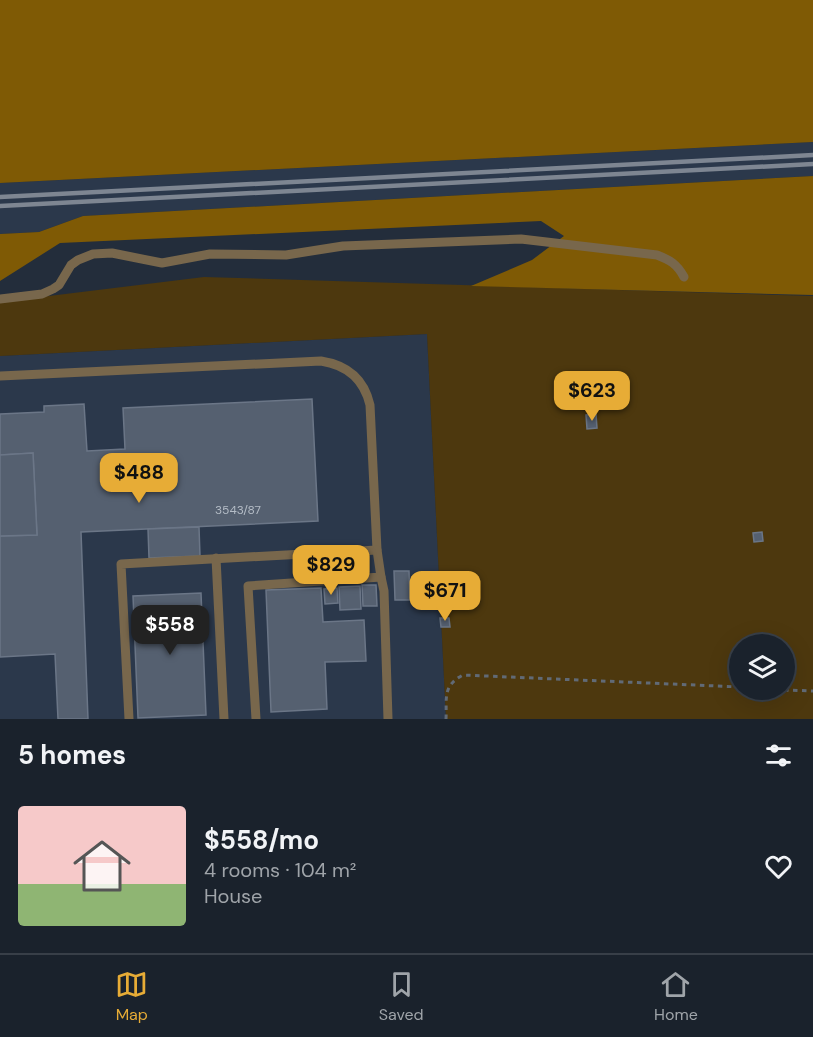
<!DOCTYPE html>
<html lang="en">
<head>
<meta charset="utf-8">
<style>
  body { margin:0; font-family:"DM Sans",sans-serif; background:#232a34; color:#f1f3f6; height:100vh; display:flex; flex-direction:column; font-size:22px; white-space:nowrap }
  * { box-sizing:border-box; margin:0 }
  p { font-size:20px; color:#9fa4a9 }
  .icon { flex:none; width:33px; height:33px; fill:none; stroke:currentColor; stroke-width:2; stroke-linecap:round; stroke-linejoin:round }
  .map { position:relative; height:719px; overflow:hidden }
  .drawer { display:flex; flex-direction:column; background:#1a222c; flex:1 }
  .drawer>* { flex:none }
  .controls { position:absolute; left:729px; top:634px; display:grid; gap:12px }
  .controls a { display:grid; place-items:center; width:66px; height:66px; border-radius:50%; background:#1a222c; box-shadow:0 6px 24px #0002,0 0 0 2px #383f48; font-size:30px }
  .price { position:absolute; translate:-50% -51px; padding:0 14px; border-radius:12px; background:#e7ac36; color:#111; font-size:20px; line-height:39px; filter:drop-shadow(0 2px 3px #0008) }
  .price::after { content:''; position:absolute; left:50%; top:36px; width:18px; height:14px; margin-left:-9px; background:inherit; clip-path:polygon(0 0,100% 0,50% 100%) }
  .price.current { background:#222; color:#fff }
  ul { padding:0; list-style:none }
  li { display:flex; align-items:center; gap:18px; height:150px; padding:0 18px }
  li span { display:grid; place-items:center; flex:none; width:168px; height:120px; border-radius:6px; color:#555 }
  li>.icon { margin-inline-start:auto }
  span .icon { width:72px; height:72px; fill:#fffc; stroke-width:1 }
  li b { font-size:26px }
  h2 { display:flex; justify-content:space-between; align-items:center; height:72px; padding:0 18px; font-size:26px }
  .menu { display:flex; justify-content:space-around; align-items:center; height:84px; border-top:2px solid #383f48; background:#1a222c; font-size:16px; color:#9fa4a9 }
  .menu a { display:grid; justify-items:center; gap:3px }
  .menu .current { color:#e7ac36 }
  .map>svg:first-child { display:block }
  .built { fill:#2b384b }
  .green { fill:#4d380e; fill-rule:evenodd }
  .forest { fill:#7f5a05 }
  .building { fill:#556070; stroke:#6b7687; stroke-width:1.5 }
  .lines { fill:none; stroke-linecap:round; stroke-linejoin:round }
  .path { stroke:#616a76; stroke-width:3; stroke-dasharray:4.5 4.5; stroke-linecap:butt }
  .service { stroke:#78674c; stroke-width:9 }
  .rail { stroke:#7e8692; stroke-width:4.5 }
  .labels { text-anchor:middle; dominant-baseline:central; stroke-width:6; stroke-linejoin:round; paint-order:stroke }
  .number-label { font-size:12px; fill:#b4bcc6 }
</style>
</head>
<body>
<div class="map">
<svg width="813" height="719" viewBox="0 0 813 719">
  <rect width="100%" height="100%" fill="#232d3b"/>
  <g class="built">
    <polygon points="813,142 813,176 83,216 39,232 0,234 0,183"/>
    <polygon points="427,334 446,719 0,719 0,356"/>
  </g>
  <path class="green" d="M204,277L813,296V719H446L427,334L0,356V302ZM740,645H784V690H740Z"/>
  <g class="forest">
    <polygon points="0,0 813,0 813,142 0,183"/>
    <polygon points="813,176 813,295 471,286 532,260 564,236 541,221 60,243 0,281 0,234 39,232 83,216"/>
  </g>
  <g class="building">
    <polygon points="312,399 318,521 81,532 88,719 58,719 55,654 0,657 0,536 37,535 33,453 0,455 0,414 44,412 44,406 84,404 87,451 125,449 123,408"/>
    <polygon points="596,414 597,428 587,429 586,415"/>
    <polygon points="33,453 37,535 0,536 0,455"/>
    <polygon points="199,527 200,556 149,558 148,529"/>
    <polygon points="762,532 763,541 754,542 753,533"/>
    <polygon points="394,571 409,571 410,600 395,600"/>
    <polygon points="362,585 376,585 377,606 363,606"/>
    <polygon points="360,586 361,609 340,610 339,587"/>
    <polygon points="321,588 323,622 364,620 366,661 325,662 327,709 271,712 266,590"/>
    <polygon points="337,588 338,603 325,604 324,589"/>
    <polygon points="201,593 206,715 138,718 133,596"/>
    <polygon points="440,618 449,618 450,627 441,627"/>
  </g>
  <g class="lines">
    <g class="path">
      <polyline points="784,690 813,691"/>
      <path d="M446,719C447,698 442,686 463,675L740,687"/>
    </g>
    <g class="service">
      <path d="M0,299L42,294L53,289L59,285L71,265L78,260L93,254L112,253L162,263L210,254L286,255L343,246L521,239L657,255C670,260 677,264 684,277"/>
      <path d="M0,376L321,361C347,365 364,379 370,405L377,550L121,564L129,719"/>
      <polyline points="216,558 224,719"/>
      <polyline points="381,577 384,591 388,719"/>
      <polyline points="256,719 248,586 381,577 377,550"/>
    </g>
    <g class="rail">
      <polyline points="0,197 813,155"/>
      <polyline points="0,206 813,164"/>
    </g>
  </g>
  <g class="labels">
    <g class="number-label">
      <text x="238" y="510">3543/87</text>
    </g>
  </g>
</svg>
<div class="controls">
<a><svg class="icon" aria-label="layers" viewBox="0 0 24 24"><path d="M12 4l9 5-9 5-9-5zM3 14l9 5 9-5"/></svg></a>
</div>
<b class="price" style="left:592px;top:422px">$623</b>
<b class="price" style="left:139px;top:504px">$488</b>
<b class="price" style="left:331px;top:596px">$829</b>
<b class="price" style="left:445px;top:622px">$671</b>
<b class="price current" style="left:170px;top:656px">$558</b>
</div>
<section class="drawer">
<h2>5 homes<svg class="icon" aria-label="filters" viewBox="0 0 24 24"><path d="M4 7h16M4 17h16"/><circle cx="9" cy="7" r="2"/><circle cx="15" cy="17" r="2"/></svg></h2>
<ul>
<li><span style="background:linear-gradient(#f6c9c9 65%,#8fb573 0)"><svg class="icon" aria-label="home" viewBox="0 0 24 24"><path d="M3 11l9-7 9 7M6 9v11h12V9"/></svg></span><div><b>$558/mo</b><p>4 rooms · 104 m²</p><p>House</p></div><svg class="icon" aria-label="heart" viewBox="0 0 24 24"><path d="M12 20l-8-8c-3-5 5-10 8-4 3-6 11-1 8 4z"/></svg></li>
</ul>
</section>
<nav class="menu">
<a class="current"><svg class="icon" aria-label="map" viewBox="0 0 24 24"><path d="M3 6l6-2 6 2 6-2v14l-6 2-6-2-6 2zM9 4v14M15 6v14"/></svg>Map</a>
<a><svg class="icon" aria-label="saved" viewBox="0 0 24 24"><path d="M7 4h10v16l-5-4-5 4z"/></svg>Saved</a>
<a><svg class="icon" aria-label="home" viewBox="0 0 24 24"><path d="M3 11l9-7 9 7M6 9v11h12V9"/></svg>Home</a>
</nav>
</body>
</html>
